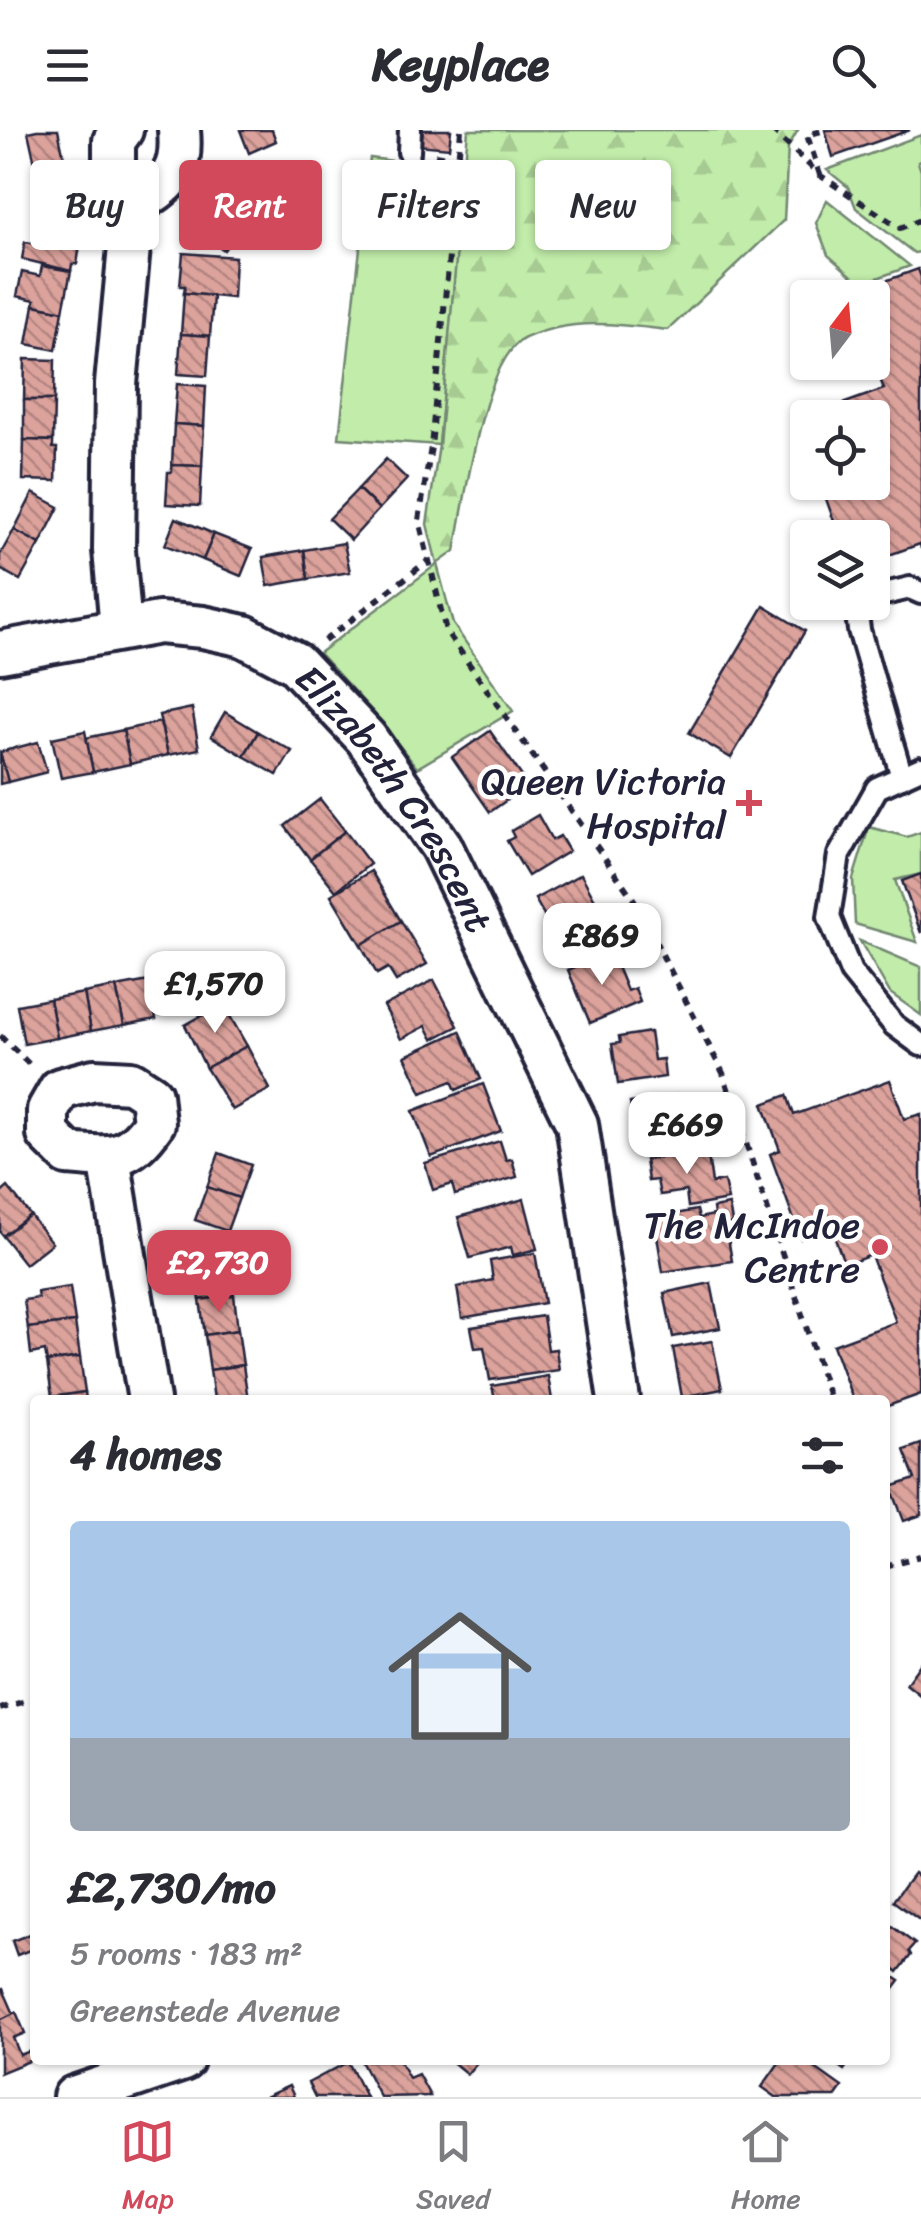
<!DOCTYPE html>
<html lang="en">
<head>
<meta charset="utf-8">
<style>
  body { margin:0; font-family:Sriracha,sans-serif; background:#f7f7f7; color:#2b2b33; height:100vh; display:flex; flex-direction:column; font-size:38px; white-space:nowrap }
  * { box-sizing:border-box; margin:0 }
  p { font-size:32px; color:#7c7c81 }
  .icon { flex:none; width:55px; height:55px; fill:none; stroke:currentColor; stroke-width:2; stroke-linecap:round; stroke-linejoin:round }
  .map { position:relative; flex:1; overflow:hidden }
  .panel { position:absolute; left:30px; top:1265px; width:860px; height:670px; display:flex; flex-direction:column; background:#fff; border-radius:10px; box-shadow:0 2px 8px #0004 }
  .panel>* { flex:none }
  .guide { position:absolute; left:30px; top:30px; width:862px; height:90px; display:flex; gap:20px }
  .needle { width:65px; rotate:16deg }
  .fabs { position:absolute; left:790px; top:150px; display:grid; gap:20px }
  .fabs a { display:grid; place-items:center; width:100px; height:100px; border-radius:10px; background:#fff; box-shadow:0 2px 8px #0004; font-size:50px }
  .price { position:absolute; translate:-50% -85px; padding:0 22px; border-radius:20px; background:#fff; color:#222; font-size:32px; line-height:65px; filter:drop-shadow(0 2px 5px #0008) }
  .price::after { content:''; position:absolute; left:50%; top:60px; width:30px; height:22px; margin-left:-15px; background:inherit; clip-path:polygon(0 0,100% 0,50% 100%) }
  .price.active { background:#d1495b; color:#fff }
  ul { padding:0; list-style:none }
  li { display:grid; align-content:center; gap:20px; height:530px; padding:0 40px }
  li+li { border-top:2px solid #e1e1e2 }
  li span { display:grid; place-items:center; height:310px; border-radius:10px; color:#555 }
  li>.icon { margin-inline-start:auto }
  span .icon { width:180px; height:180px; fill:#fffc; stroke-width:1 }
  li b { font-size:42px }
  h2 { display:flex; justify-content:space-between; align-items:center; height:120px; padding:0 40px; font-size:42px }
  .tag { padding:0 35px; border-radius:10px; background:#fff; box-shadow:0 2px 8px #0004; font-size:35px; line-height:90px }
  .tag.active { background:#d1495b; color:#fff }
  header { display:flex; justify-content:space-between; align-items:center; height:130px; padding:0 40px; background:#fff; font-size:45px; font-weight:700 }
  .tab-bar { display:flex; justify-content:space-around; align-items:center; height:140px; border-top:2px solid #e1e1e2; background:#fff; font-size:28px; color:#7c7c81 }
  .tab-bar a { display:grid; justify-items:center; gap:5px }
  .tab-bar .active { color:#d1495b }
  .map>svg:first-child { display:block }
  .grass { fill:#c1eca9; stroke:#728772; stroke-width:2.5 }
  .forest { fill:url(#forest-firs); stroke:#728772; stroke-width:2.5 }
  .building { fill:url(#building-back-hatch); stroke:#22223b; stroke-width:2.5 }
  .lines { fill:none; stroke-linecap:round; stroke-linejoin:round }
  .lane-casing { stroke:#22223b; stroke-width:28 }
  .street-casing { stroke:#22223b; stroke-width:48 }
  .path { stroke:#22223b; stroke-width:6; stroke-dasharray:8 8; stroke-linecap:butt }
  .lane { stroke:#fff; stroke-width:20 }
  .street { stroke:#fff; stroke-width:40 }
  .poi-dot { fill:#d1495b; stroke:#fff; stroke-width:4 }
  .labels { text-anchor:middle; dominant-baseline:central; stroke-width:9; stroke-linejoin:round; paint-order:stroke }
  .poi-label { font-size:38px; fill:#22223b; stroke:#fff; text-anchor:end }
  .street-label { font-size:38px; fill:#22223b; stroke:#fff }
</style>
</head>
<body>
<header><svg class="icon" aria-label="menu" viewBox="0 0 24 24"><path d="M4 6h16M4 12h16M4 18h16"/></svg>Keyplace<svg class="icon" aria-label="search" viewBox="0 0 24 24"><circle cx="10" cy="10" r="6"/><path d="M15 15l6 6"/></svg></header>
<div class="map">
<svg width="921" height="1967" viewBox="0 0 921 1967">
  <defs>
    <pattern id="forest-firs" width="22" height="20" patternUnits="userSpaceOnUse" patternTransform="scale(2.5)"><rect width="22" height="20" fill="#c1eca9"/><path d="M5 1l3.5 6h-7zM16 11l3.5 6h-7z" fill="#a6ca92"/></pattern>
    <pattern id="building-back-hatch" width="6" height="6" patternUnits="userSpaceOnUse" patternTransform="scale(2.5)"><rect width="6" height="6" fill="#dca29c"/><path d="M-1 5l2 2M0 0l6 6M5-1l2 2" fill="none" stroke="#b28480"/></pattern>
  </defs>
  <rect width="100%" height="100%" fill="#fff"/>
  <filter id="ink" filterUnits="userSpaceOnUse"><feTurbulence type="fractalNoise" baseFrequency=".01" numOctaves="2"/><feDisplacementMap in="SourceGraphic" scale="20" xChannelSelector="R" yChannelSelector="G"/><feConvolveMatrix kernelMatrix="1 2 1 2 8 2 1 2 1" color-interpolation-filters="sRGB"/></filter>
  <g filter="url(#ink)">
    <g class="grass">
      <polygon points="921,5 921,30 918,32 921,41 921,122 914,123 856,78 848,57 827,40"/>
      <polygon points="370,28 465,40 439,315 339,308"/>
      <polygon points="827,70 910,136 861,154 828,125 816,93"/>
      <polygon points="437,434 453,494 513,581 417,638 374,583 319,523"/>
      <polygon points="869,697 907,707 921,702 921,744 895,750 917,812 855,794 853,749"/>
      <polygon points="860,811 921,837 921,885 890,863"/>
    </g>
    <path class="forest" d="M468,0H798L788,17L784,90L668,200C620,194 571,187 525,208C483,228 464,375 455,421L437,434L427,394L439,315Z"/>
    <g class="building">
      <polygon points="37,0 58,0 66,37 37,42 28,2"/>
      <polygon points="240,0 272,0 276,11 249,23"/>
      <polygon points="419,0 451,0 449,18 417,15"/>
      <polygon points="825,0 910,0 833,27"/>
      <polygon points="247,36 271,53 247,87 223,70"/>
      <polygon points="66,37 74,77 45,83 37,42"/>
      <polygon points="223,70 247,87 224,120 199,103"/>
      <polygon points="51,97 82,103 77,134 72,134 71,141 22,129 25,112 48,116"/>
      <polygon points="183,123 235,127 233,168 184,163 185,156 180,156"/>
      <polygon points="42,136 71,141 63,181 34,175 35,170 17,166 22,142 40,146"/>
      <polygon points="918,139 921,147 921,419 920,414 872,431 872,408 840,408 820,352 872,352 872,288 808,288 808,317 798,290 884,259 872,229 872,168 850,168 849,164"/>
      <polygon points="184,163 213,166 210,206 181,204"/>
      <polygon points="34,175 63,181 56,220 27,214"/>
      <polygon points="181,204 210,206 207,246 178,244"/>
      <polygon points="25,229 55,230 54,270 24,270"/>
      <polygon points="177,254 206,256 204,296 174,294"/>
      <polygon points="24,270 54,270 53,311 24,310"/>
      <polygon points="174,294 204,296 202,336 172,335"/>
      <polygon points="24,310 53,311 53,318 57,318 56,351 23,350"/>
      <polygon points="386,329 407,349 379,379 358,359"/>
      <polygon points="172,335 202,336 200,376 166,374 168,342 172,342"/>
      <polygon points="358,359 379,379 351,410 329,389"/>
      <polygon points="33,363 59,377 40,414 14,400"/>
      <polygon points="176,388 214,404 203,430 165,415"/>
      <polygon points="14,400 40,414 20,450 0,439 0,425"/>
      <polygon points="214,404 252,419 241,446 203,430"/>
      <polygon points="344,413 350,442 308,449 304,420"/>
      <polygon points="304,420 308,449 268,456 263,427"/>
      <polygon points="764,476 805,501 731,628 689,603"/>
      <polygon points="192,578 199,619 168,625 159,585"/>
      <polygon points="225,582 258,602 244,626 211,606"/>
      <polygon points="160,592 168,625 130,634 123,600"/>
      <polygon points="123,600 130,634 93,642 86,608"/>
      <polygon points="85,601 93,642 61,648 52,608"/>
      <polygon points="490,601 528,655 490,682 452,627"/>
      <polygon points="258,602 292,621 277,645 244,626"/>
      <polygon points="38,612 47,642 8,652 0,622"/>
      <polygon points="0,622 8,652 0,654"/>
      <polygon points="320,669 345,701 310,729 285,696"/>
      <polygon points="538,685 552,710 560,706 569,721 528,746 507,711 514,707 511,701"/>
      <polygon points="345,701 370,734 336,761 310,729"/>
      <polygon points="371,741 401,791 361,815 331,765"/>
      <polygon points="581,744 600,779 609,774 624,799 569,829 535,769"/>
      <polygon points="921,744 921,803 902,751"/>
      <polygon points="401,791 427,834 396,851 388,838 377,844 361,815"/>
      <polygon points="611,822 627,861 635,858 640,872 590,893 568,840"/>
      <polygon points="434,850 458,896 433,909 426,896 401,909 384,876"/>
      <polygon points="149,851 156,889 124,895 116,857"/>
      <polygon points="116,857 124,895 91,901 84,863"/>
      <polygon points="84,863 91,901 57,908 50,869"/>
      <polygon points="50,869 57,908 24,914 17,875"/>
      <polygon points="223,874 247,916 206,938 185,895"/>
      <polygon points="460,901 481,949 456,960 452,951 422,963 405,926"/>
      <polygon points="650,902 654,930 663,929 665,947 618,954 612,914 620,913 619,907"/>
      <polygon points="247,916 270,959 232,980 206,938"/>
      <polygon points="890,950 904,989 921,984 921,1264 885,1277 885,1270 853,1270 833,1215 896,1192 871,1125 845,1135 831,1098 801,1109 770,1024 780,1020 763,974 787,965 794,985"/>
      <polygon points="483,954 501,1001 431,1027 413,981"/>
      <polygon points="676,965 685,1015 638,1023 630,973"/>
      <polygon points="500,1011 506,1030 512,1029 517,1047 455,1065 452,1054 433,1060 425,1033"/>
      <polygon points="707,1019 712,1053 724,1051 728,1070 688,1077 686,1061 660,1065 657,1050 648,1051 645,1030"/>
      <polygon points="219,1023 251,1035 239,1068 207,1057"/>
      <polygon points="8,1057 30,1085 3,1106 0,1102 0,1064"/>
      <polygon points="207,1057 239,1068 227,1101 195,1090"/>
      <polygon points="524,1069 537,1119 513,1125 511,1117 470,1128 458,1087"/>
      <polygon points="729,1075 732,1092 726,1096 732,1131 663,1142 654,1088 697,1080 699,1088 714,1085 713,1078"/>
      <polygon points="30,1085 52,1113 25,1134 3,1106"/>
      <polygon points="535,1123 544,1173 462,1188 457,1157 493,1150 490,1131"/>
      <polygon points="229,1130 234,1165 200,1170 195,1135"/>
      <polygon points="711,1153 720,1198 673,1207 664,1163"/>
      <polygon points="70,1157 75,1192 28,1198 24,1170 38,1168 37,1162"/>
      <polygon points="234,1165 238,1200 205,1205 200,1170"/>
      <polygon points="543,1186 548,1220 556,1219 559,1240 490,1250 484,1217 475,1218 471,1197"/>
      <polygon points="75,1192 80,1227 47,1232 45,1221 31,1224 28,1198"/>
      <polygon points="238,1200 243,1235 210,1240 205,1205"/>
      <polygon points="712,1211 722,1259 682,1267 673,1218"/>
      <polygon points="80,1227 85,1262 52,1267 47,1232"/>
      <polygon points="243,1235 248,1270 214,1270 210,1240"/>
      <polygon points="548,1246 552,1270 495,1270 492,1256"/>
      <polygon points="85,1262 86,1270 52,1270 52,1267"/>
      <polygon points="921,1314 921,1385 904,1391 891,1357 915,1349 904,1320"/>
      <polygon points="921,1533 921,1566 906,1554"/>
      <polygon points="914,1743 921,1748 921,1791 893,1771"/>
      <polygon points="885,1791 915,1814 909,1821 911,1825 898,1842 885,1831"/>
      <polygon points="35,1802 35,1818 17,1825 12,1811"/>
      <polygon points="885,1841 900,1851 885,1871"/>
      <polygon points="3,1859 14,1884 0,1890 0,1860"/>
      <polygon points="16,1882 25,1903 13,1908 20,1925 30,1921 34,1929 0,1943 0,1890"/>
      <polygon points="399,1930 409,1948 418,1944 430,1966 380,1967 361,1931"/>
      <polygon points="450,1930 479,1930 467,1944"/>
      <polygon points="781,1930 804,1930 842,1957 835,1967 776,1967 762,1957"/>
      <polygon points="830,1930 851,1930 844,1940"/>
      <polygon points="348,1932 366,1967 315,1967 308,1953"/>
      <polygon points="289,1956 294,1967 265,1967"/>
    </g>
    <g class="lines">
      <g class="lane-casing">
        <g id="lane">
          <polyline points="409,22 410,0"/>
          <polyline points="872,467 910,458 921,463"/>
          <polyline points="863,472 857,484 859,500 902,647"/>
          <polyline points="921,638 877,658 839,725 829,787 851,842 894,895 921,915"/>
        </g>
      </g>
      <g class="street-casing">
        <g id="street">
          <path d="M133,75C169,53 183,45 179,0"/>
          <polyline points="121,499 114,420 116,254 133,75 114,45 114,11 122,0"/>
          <path id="s1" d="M0,522L159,493L203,497L244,506L295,533L366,608L441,716L577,994L619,1270"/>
          <path d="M94,950L131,952L151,965L154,993C128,1031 111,1028 68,1024L48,1004V980L60,959Z"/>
          <polyline points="109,1028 149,1270"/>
          <polyline points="74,1967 183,1930"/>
        </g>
      </g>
      <g class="path">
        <polyline points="461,0 431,317 419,390 446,501 634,770 723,943 830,1270"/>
        <polyline points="772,0 821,46 900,98 921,90"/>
        <polyline points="435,25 458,29"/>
        <polyline points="820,45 807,5 825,0"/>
        <polyline points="324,511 429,430"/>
        <polyline points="0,906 32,937"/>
        <polyline points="885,1436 921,1426"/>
        <polyline points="0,1579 35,1568"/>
      </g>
      <use href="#lane" class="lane"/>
      <use href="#street" class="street"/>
    </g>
  </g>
  <g class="poi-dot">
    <path d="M744 658h10v10h10v10h-10v10h-10v-10h-10v-10h10z"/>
    <circle cx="880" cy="1117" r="10"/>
  </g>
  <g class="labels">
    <g class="poi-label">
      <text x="726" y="651">Queen Victoria<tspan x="726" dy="44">Hospital</tspan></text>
      <text x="860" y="1095">The McIndoe<tspan x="860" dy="44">Centre</tspan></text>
    </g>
    <g class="street-label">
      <text stroke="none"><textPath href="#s1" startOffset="475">Elizabeth Crescent</textPath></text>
    </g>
  </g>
</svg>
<div class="fabs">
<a><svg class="needle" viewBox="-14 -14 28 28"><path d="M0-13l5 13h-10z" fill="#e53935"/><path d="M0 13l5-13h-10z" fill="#7c7c81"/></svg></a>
<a><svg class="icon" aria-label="locate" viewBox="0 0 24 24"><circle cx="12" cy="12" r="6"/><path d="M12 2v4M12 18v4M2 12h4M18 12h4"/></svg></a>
<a><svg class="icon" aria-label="layers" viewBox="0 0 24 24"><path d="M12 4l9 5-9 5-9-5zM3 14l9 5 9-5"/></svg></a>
</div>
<b class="price" style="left:602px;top:858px">£869</b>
<b class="price" style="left:215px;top:906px">£1,570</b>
<b class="price" style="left:687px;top:1047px">£669</b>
<b class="price active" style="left:219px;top:1185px">£2,730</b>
<div class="guide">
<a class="tag">Buy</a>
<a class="tag active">Rent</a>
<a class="tag">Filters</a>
<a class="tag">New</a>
</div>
<section class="panel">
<h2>4 homes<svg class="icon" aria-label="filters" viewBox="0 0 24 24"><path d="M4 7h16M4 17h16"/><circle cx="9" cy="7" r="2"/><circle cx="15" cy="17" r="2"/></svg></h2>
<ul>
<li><span style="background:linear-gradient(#a9c7e8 70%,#9aa5b1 0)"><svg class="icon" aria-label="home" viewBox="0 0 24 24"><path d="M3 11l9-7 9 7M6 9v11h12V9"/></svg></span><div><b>£2,730/mo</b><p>5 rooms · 183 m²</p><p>Greenstede Avenue</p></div></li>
</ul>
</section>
</div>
<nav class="tab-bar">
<a class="active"><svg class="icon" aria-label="map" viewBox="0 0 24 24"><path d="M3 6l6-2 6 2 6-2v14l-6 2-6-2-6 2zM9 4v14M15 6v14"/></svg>Map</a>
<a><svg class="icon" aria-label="saved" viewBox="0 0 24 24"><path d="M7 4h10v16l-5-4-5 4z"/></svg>Saved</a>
<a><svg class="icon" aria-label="home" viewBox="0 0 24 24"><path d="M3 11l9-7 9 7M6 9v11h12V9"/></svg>Home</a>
</nav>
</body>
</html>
